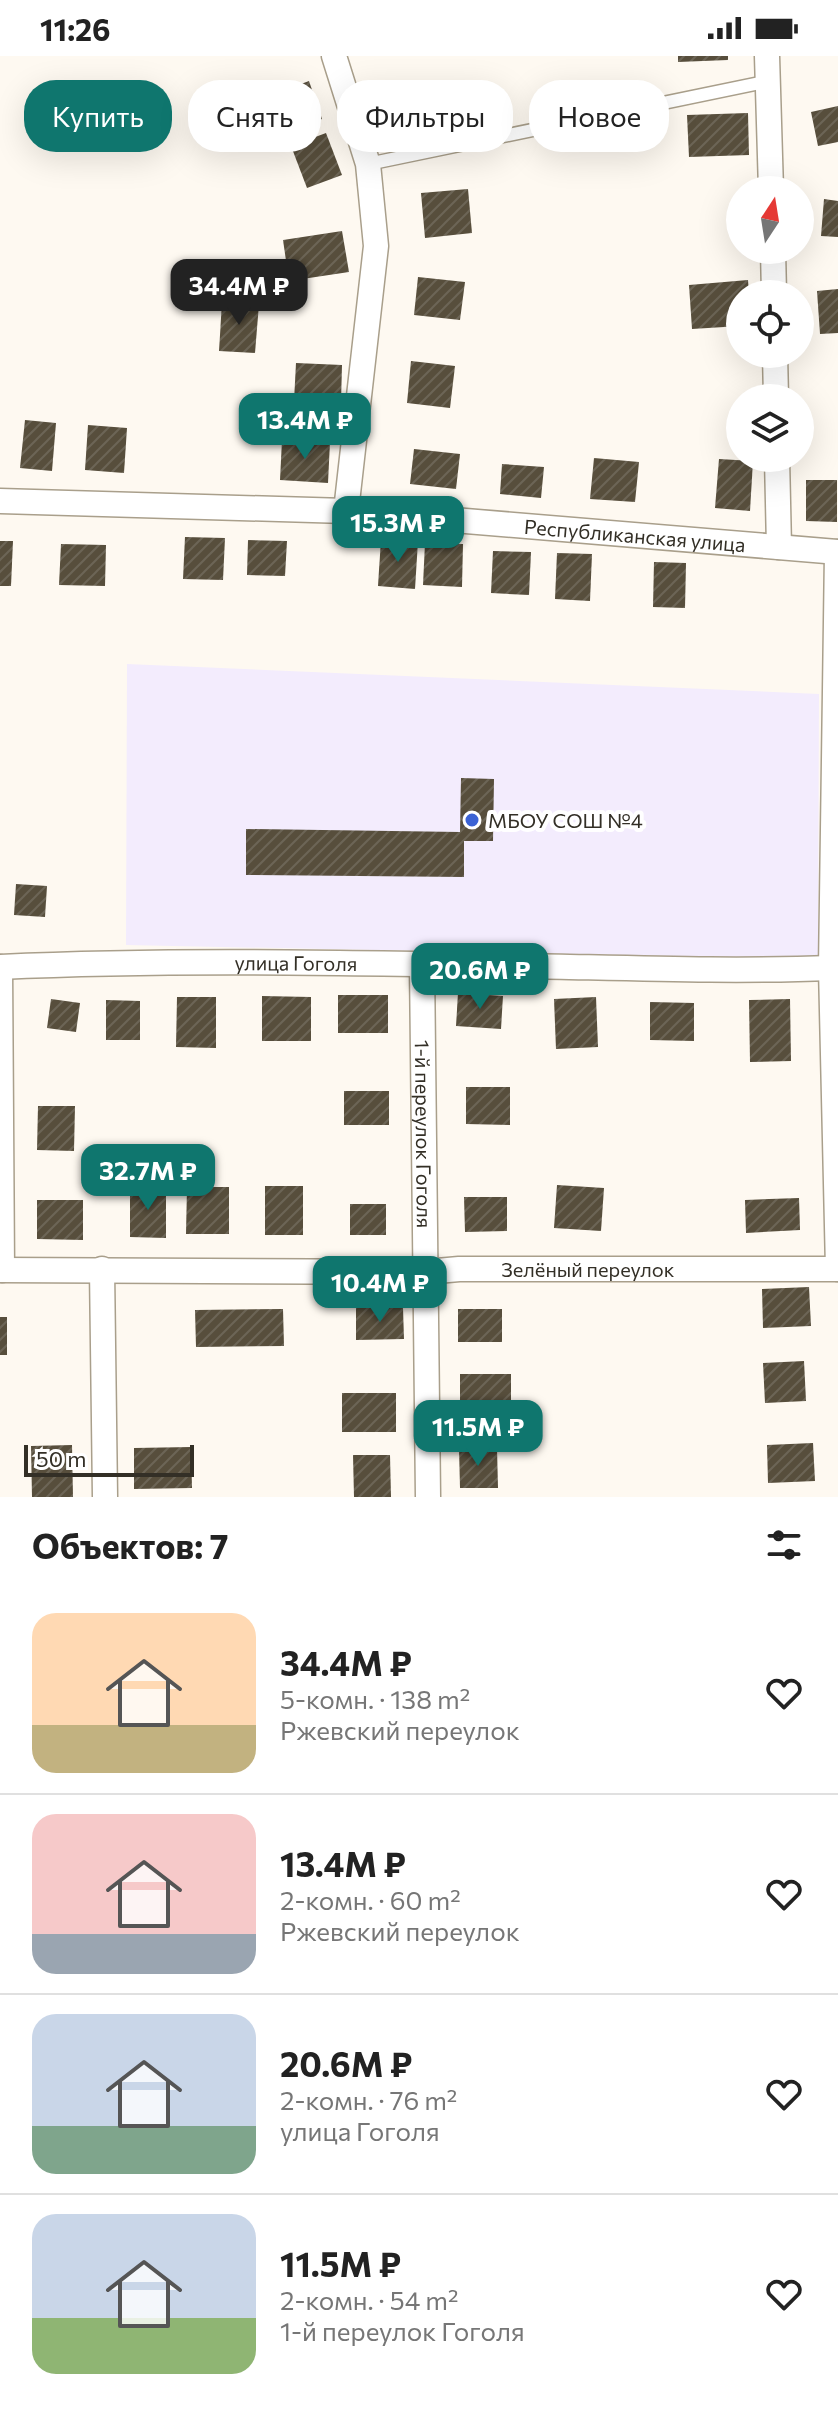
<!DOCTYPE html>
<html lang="ru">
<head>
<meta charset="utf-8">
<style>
  body { margin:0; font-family:Commissioner,sans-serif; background:#f2f2f2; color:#222; height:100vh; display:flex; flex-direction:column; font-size:30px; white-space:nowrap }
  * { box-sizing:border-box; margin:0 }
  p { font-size:26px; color:#767676 }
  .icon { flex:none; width:44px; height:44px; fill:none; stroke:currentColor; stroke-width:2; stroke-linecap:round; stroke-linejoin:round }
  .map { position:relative; height:1441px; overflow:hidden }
  .details { display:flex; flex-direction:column; background:#fff; flex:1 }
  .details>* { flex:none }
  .guide { position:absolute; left:24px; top:24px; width:790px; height:72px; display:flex; gap:16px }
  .needle { width:52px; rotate:12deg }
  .buttons { position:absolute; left:726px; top:120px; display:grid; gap:16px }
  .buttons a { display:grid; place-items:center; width:88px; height:88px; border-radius:50%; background:#fff; box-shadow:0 8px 32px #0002; font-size:40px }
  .scale { position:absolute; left:24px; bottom:20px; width:170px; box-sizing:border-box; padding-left:8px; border:4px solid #332f26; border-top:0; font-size:22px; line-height:28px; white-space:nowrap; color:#332f26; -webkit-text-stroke:6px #fff; paint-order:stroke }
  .price { position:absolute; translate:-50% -68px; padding:0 18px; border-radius:16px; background:#0f766e; color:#fff; font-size:26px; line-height:52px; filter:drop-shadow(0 2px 4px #0008) }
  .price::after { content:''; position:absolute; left:50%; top:48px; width:24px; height:18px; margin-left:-12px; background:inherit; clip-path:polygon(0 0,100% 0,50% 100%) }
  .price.on { background:#222; color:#fff }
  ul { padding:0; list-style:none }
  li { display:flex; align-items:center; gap:24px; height:200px; padding:0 32px }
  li+li { border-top:2px solid #e0e0e0 }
  li span { display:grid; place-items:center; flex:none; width:224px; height:160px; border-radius:24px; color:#555 }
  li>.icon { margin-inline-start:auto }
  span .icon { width:96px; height:96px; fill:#fffc; stroke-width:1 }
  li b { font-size:34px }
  h2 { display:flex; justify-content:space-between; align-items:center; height:96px; padding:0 32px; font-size:34px }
  .chip { padding:0 28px; border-radius:32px; background:#fff; box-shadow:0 8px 32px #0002; font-size:28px; line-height:72px }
  .chip.on { background:#0f766e; color:#fff }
  .status { display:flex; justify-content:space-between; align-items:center; height:56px; padding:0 40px; background:#fff; direction:ltr }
  .status svg { height:22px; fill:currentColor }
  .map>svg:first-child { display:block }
  .education { fill:#f3ecfd }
  .building { fill:url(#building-hatch) }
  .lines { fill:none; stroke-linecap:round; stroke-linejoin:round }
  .service-casing { stroke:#a99f8b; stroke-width:15 }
  .minor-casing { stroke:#a99f8b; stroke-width:27 }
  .service { stroke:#fff; stroke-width:12 }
  .minor { stroke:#fff; stroke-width:24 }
  .poi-dot { fill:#3b62d4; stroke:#fff; stroke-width:3 }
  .labels { text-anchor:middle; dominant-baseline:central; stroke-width:8; stroke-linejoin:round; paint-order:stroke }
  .street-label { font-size:20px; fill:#332f26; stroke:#fff }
  .poi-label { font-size:20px; fill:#332f26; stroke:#fff; text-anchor:start }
</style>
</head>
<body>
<div class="status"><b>11:26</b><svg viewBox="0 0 49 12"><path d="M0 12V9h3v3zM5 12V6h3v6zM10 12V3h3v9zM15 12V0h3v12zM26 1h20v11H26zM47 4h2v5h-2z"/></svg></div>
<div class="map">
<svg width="838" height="1441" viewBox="0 0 838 1441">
  <defs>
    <pattern id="building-hatch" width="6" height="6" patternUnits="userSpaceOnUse" patternTransform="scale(2)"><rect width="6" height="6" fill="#574e3c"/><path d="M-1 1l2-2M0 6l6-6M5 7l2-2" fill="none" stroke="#6c6556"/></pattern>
  </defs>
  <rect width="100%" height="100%" fill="#fef9f1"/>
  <polygon class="education" points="127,608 819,638 818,903 126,889"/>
  <g class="building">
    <polygon points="678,0 728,0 728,4 678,6"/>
    <polygon points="309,25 322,63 288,75 274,38"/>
    <polygon points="434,27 447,71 407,82 395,38"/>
    <polygon points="838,50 838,86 818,90 811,56"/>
    <polygon points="748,57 749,99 689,101 687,59"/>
    <polygon points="326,77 342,119 307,132 291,90"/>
    <polygon points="468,133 472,177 425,182 421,137"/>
    <polygon points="824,143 838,145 838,181 821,180"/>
    <polygon points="342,175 349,216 289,225 283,184"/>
    <polygon points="418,221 465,226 460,264 414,259"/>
    <polygon points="748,224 749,238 740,238 740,270 692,273 689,229"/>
    <polygon points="838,233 838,277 820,278 817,235"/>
    <polygon points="222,246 259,248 255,297 219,295"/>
    <polygon points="411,305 455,310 450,352 407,347"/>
    <polygon points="296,307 342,309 341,347 294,345"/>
    <polygon points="25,364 56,367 52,415 20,412"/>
    <polygon points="88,369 127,372 124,417 85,414"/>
    <polygon points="282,384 330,386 328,427 280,424"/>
    <polygon points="414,393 460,398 456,433 410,428"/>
    <polygon points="594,402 639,406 635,446 590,443"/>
    <polygon points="719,403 753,405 750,455 715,452"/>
    <polygon points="502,408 544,411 541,442 500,438"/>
    <polygon points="806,424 837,424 837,466 806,465"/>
    <polygon points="185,481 225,482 223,524 183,523"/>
    <polygon points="381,483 418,485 415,533 378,530"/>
    <polygon points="248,484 287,485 285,520 247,519"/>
    <polygon points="0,485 13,485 11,530 0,530"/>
    <polygon points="425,487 463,488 462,531 423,529"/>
    <polygon points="61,488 106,489 105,530 59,529"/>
    <polygon points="493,495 531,496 529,539 491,537"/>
    <polygon points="557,497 592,498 590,545 555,543"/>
    <polygon points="654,506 686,507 685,552 653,551"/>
    <polygon points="461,722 494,723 493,785 464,785 464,821 246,819 246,773 460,776"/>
    <polygon points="16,828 47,830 45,861 14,859"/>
    <polygon points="458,937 503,940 501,973 456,970"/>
    <rect x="338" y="939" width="50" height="38"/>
    <polygon points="262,940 311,941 311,985 262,985"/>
    <polygon points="177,941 216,941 216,992 176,991"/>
    <polygon points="596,941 598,991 556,993 554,943"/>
    <polygon points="51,943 80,947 76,976 47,972"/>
    <polygon points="790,943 791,1005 750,1006 749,944"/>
    <polygon points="106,944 140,945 140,984 106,984"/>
    <polygon points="650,946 694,947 694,985 650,984"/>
    <polygon points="466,1031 510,1031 510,1069 466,1068"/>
    <rect x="344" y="1035" width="45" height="34"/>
    <polygon points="38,1050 75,1050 74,1095 37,1094"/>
    <polygon points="557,1129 604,1132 601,1175 554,1172"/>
    <polygon points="130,1130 166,1130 166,1182 130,1181"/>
    <rect x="265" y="1130" width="38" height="49"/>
    <polygon points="187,1131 229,1131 229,1178 186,1178"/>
    <polygon points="464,1141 507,1141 507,1175 465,1176"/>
    <polygon points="799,1142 800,1174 746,1177 745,1144"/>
    <polygon points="37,1144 83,1144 83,1184 37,1183"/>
    <rect x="350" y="1148" width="36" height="31"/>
    <polygon points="809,1231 811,1270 763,1272 762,1233"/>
    <polygon points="356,1252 403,1252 404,1283 356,1284"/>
    <polygon points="283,1253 284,1290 196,1291 195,1254"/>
    <rect x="458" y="1253" width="44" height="33"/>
    <rect x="0" y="1261" width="7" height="38"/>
    <polygon points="804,1305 806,1345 765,1347 763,1307"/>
    <rect x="460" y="1318" width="51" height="38"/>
    <rect x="342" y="1337" width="54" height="39"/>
    <polygon points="813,1387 815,1425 768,1427 767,1389"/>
    <polygon points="72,1389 73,1441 32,1441 31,1390"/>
    <polygon points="191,1391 192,1432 134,1433 134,1392"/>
    <polygon points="459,1392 497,1392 498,1432 460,1432"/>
    <polygon points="353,1399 390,1399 391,1441 354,1441"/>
  </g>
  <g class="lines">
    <g class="service-casing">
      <polyline id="service" points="368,108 769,25"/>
    </g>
    <g class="minor-casing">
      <g id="minor">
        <polyline points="334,0 368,108 376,190 346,455"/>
        <polyline points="767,0 771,134"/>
        <polyline points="773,194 774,238"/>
        <polyline points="775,298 776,342"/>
        <polyline points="777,402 779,491"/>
        <path id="s1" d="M0,445L346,455L838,496"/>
        <polyline points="837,496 831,912 838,1213"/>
        <path id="s2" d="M422,908L428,1441"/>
        <path id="s3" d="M0,911C176,903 352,907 528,910C629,912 730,916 831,912"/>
        <polyline points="0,911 2,1214"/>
        <polyline points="102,1213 105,1441"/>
        <path id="s4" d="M0,1214L426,1216L459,1213H838"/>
      </g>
    </g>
    <use href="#service" class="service"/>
    <use href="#minor" class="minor"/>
  </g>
  <circle class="poi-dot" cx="472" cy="764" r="8"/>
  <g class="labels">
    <g class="street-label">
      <text stroke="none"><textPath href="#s1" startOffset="636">Республиканская улица</textPath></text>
      <text stroke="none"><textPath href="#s3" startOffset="296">улица Гоголя</textPath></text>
      <text stroke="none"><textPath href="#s2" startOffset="170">1-й переулок Гоголя</textPath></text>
      <text stroke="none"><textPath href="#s4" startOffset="588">Зелёный переулок</textPath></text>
    </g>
    <g class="poi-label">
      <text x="488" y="764">МБОУ СОШ №4</text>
    </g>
  </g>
</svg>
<div class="buttons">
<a><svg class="needle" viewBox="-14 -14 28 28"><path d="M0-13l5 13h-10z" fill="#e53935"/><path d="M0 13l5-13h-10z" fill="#767676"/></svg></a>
<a><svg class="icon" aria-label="locate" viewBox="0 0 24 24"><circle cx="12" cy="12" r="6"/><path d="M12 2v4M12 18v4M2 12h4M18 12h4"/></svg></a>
<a><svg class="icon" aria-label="layers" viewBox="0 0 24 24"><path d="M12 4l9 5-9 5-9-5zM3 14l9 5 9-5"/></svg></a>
</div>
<div class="scale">50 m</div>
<b class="price on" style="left:239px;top:271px">34.4M ₽</b>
<b class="price" style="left:305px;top:405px">13.4M ₽</b>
<b class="price" style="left:398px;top:508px">15.3M ₽</b>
<b class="price" style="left:480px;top:955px">20.6M ₽</b>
<b class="price" style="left:148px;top:1156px">32.7M ₽</b>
<b class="price" style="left:380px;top:1268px">10.4M ₽</b>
<b class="price" style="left:478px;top:1412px">11.5M ₽</b>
<div class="guide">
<a class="chip on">Купить</a>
<a class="chip">Снять</a>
<a class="chip">Фильтры</a>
<a class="chip">Новое</a>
</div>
</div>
<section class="details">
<h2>Объектов: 7<svg class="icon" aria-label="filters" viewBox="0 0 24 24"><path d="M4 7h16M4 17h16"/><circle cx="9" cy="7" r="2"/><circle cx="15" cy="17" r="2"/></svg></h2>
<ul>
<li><span style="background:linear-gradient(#ffd9b3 70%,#c2b280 0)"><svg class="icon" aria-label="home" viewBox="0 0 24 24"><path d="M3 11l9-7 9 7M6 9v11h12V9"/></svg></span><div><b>34.4M ₽</b><p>5-комн. · 138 m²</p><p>Ржевский переулок</p></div><svg class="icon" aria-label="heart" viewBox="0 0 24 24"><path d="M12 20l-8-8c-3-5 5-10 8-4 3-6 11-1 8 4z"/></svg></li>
<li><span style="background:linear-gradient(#f6c9c9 75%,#9aa5b1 0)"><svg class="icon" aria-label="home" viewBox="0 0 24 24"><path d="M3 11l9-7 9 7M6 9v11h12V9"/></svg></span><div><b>13.4M ₽</b><p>2-комн. · 60 m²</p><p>Ржевский переулок</p></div><svg class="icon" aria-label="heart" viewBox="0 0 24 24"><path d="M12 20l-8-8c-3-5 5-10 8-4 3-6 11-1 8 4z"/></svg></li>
<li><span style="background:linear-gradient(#c9d6e8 70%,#7fa58c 0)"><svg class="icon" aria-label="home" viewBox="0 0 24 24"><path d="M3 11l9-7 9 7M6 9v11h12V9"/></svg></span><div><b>20.6M ₽</b><p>2-комн. · 76 m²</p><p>улица Гоголя</p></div><svg class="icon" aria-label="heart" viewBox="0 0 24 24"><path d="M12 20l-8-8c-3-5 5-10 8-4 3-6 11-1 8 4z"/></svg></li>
<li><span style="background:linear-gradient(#c9d6e8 65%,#8fb573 0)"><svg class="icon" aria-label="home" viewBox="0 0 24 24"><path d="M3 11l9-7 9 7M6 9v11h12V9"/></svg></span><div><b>11.5M ₽</b><p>2-комн. · 54 m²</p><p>1-й переулок Гоголя</p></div><svg class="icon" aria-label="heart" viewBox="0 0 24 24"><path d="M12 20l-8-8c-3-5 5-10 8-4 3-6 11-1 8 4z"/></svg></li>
</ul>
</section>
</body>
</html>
